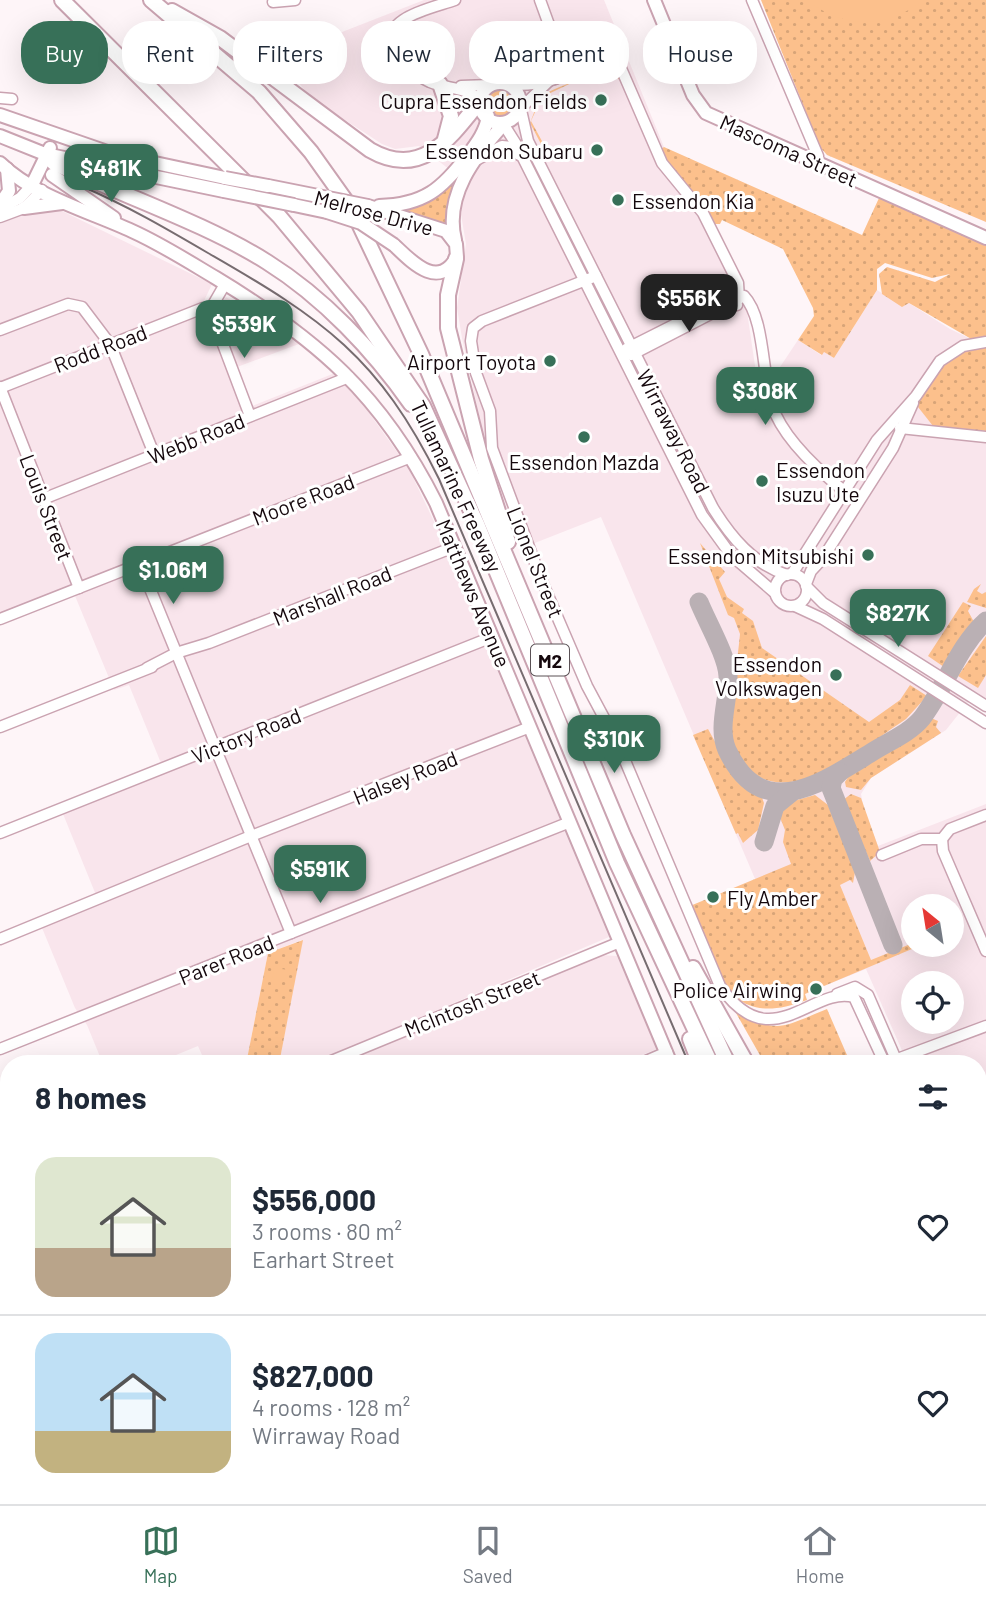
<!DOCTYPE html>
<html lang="en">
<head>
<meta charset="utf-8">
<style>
  body { margin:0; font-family:Barlow,sans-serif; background:#f2f2f3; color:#1f2937; height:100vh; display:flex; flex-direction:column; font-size:26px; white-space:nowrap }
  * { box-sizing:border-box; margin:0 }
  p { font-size:23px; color:#747a83 }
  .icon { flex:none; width:38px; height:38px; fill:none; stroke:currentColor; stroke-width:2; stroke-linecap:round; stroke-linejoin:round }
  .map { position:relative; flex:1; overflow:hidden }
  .panel { position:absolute; left:0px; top:1055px; width:987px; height:450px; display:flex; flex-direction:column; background:#fff; border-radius:28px 28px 0 0; box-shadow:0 7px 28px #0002 }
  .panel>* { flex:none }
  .banner { position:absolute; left:21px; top:21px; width:945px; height:63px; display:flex; gap:14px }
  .needle { width:46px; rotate:330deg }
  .fabs { position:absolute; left:901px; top:894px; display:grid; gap:14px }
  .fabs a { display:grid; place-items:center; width:63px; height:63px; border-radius:50%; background:#fff; box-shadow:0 7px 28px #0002; font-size:35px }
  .price { position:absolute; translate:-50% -60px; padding:0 16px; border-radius:14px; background:#377058; color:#fff; font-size:23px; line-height:46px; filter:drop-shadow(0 2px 4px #0008) }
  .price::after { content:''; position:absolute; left:50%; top:42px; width:21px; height:16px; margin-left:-10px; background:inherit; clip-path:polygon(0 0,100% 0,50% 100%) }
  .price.current { background:#222; color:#fff }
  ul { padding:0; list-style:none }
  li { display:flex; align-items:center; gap:21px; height:175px; padding:0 35px }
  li+li { border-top:2px solid #e0e1e3 }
  li span { display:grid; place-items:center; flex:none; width:196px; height:140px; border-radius:21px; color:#555 }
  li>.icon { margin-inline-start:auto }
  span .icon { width:84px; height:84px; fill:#fffc; stroke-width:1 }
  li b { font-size:30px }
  h2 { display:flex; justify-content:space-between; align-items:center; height:84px; padding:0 35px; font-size:30px }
  .tag { padding:0 24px; border-radius:28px; background:#fff; box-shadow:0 7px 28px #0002; font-size:24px; line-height:63px }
  .tag.current { background:#377058; color:#fff }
  .tab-bar { display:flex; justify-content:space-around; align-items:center; height:98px; border-top:2px solid #e0e1e3; background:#fff; font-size:19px; color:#747a83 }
  .tab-bar a { display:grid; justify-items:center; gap:4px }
  .tab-bar .current { color:#377058 }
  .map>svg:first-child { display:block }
  .built { fill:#f9e5ec; fill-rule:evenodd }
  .grass { fill:url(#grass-dots) }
  .pitch { fill:#fcc08c }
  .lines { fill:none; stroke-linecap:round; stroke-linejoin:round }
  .taxiway { stroke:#bab0b4; stroke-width:19 }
  .minor-casing { stroke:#caa3b1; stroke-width:13 }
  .major-casing { stroke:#caa3b1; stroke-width:16 }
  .highway-casing { stroke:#caa3b1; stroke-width:18 }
  .minor { stroke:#fff; stroke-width:10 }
  .major { stroke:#fff; stroke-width:12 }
  .highway { stroke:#fff; stroke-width:14 }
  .tram { stroke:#776c70; stroke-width:2 }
  .major-bridge-casing { stroke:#caa3b1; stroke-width:16; stroke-linecap:butt }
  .major-bridge { stroke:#fff; stroke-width:12 }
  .poi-dot { fill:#377058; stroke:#fff; stroke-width:2.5 }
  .labels { text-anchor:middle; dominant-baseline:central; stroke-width:6; stroke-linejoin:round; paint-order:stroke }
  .shield { fill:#fff; stroke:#5a5155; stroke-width:2 }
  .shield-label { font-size:19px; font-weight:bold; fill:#14070c }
  .poi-label { font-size:21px; fill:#14070c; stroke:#fff; text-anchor:end }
  .street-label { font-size:21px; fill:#14070c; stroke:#fff }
</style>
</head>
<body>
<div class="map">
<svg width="986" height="1504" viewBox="0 0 986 1504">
  <defs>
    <pattern id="grass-dots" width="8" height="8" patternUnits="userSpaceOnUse" patternTransform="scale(1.75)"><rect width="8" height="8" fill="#fcc08c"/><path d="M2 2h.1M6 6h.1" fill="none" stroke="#d7a478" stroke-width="1.8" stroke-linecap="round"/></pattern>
  </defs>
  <rect width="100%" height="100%" fill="#fef5f8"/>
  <g class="built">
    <path d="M424,0H604L664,147L659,150L711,222L744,291L758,386L772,379L798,340L821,355L824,352L834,358L877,290L902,306L909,303L950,329L986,346V698L976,692L946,730L871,778L861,794L864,811L878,846L986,804V1160L978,1147V1064H908L866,969L804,994L601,517L522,548L489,461L462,338L457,308L466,244L454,173L419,146L395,149L382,144L311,98L278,57ZM914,906H952V945H914ZM914,984H952V1022H914Z"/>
    <polygon points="36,210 60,210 212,284 204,301 215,311 226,297 299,344 237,367 252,406 335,373 359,399 408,467 441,536 609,937 322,1059 307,1064 279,1064 302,940 268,953 246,1064 206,1064 198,1046 154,1064 103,1064 87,1025 75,1008 40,923 98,900 61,809 163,768 129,685 114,690 73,591 0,619 0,224"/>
    <polygon points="600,955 617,956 657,1049 619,1064 338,1064"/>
    <polygon points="986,1297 986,1476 978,1480 978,1301"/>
    <polygon points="441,1496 852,1496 855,1504 444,1504"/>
  </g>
  <g class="grass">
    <polygon points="761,0 986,0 986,222 827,155 820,147"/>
    <path d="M602,64C614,65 618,73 622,83L607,66L542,97L531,121L543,143L541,144L530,123L535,110L534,102C550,85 593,80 602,64Z"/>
    <path d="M495,89C511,90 520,104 510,117L500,119L488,110L486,97Z"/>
    <polygon points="664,147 862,235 879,198 986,244 986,338 973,340 909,303 902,307 882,294 879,274 887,267 935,282 950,274 932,278 885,263 877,269 877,290 834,358 824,352 822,355 798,340 814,316 813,308 783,249 722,220 720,224 714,224 702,197 698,200 670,171 659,150"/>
    <polygon points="461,170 446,207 446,224 397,209"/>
    <path d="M977,346H986V431L933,426L918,407C922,377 950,355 977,346Z"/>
    <path d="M700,543L725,572L719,579L727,597L744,609L742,613L753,621L762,648L869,722L900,700L910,685L927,696L906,719C867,744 799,806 753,773C745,767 735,753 732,742C728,723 738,658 740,634L734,618L728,615Z"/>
    <polygon points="981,584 977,591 982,594 986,592 986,608 967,602 974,589"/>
    <polygon points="963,602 971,606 968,611 974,622 944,667 928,656"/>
    <polygon points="986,636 986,675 978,688 958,676"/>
    <path d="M931,718L938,721L936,727L941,733L871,778L861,790L846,787L845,782C862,751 907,743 931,718Z"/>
    <polygon points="708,729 735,778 761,795 764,803 758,830 743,843 738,833 736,834 693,735"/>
    <polygon points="851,794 861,798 880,852 870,861 843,800"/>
    <path d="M815,795L828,805L855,872L853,883L850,880L840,885L871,960L913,943L919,946L805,994L807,1000C724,1032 717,968 690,906L791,864L783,842L785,830L779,815L793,801Z"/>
    <polygon points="303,940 279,1064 246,1064 268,953"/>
    <path d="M732,1006C776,1036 780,1028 827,1009L850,1062L765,1064Z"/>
  </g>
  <g class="pitch">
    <path d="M807,0H923C886,30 844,29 807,0Z"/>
    <polygon points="274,968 289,970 280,985 271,984"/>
  </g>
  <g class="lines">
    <g class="taxiway">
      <path d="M699,602C707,622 727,656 728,676C729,700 717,727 727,750C762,824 820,784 869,754C885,743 909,734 922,718C945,688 958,646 986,621"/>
      <polyline points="840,772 833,779 831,788 893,945"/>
      <polyline points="764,842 775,806 791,793"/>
    </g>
    <g class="minor-casing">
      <g id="minor">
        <path d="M455,0C433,8 377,18 394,50C402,65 415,75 430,82C448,89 464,87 480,99"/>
        <polyline points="540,0 556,44 555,79"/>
        <polyline points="752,0 818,156 818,162"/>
        <polyline points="273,2 295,0"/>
        <path d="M504,83C542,91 576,70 609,56L617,59L662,163L703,213L738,283L739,299L732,305"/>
        <polyline points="461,86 490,85"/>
        <polyline points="0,98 12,99"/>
        <polyline points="520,109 549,81"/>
        <path d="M521,110L528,141L713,508C731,537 753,564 787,575"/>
        <polyline points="504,125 516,144 702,515 731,555 775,593"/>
        <polyline points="478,159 502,146 511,147 519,155"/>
        <polyline points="0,209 20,198 32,185"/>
        <polyline points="0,217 24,208 42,190"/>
        <path d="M596,276L482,321L473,328L471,341L476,373L490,411L492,448L541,579L587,686L618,744L720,986C771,1060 812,985 854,997L885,1064"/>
        <polyline points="210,310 250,416"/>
        <polyline points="210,310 225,284"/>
        <polyline points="0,330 68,304 82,307 110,344 154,454"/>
        <path d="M626,349L733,295L744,296C765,318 762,375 772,405C782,437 818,470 844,491"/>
        <polyline points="631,355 726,306 737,305"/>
        <polyline points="0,387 79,588"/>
        <polyline points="0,388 203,308 210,310"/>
        <polyline points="900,428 986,437"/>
        <polyline points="43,499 349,377"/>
        <polyline points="140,564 291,933"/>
        <polyline points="792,574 877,440 916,396 940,361 963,346 986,342"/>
        <circle cx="791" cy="590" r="16"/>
        <polyline points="806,584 811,571 823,558 893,448 913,403"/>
        <polyline points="806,586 823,603 986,706"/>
        <polyline points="795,606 823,619 986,723"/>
        <polyline points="0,619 411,457"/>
        <polyline points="147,668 176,653 209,643 454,547"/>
        <polyline points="0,727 152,667"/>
        <polyline points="0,833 492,637"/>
        <polyline points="942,839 943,851 986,951"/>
        <polyline points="882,855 921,839 942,839 950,829 986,815"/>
        <polyline points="0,939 246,838 530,727"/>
        <polyline points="837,994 855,987 868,995 898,1064"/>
        <polyline points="0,1049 570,822"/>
        <polyline points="892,1061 986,1026"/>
        <polyline points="324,1064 620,942"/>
        <polyline points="639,1064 667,1052"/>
        <polyline points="978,1168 986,1184"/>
        <polyline points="978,1194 986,1211"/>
        <polyline points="0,1197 9,1193"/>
        <polyline points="978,1259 986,1253"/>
        <polyline points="978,1282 986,1276"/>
        <polyline points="0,1326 9,1323"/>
        <polyline points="978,1369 986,1387"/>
        <polyline points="0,1456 9,1452"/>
        <polyline points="978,1487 986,1484"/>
        <polyline points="362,1496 365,1504"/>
        <polyline points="947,1500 956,1496"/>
        <polyline points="167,1504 183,1500 220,1504"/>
        <polyline points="260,1504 267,1496"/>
        <polyline points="476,1504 495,1496"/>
        <polyline points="763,1504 781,1496"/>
      </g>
    </g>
    <g class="major-casing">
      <g id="major">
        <polyline points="654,0 693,95 706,113 986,238"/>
        <circle cx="500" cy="103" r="20"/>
        <polyline points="0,115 113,154 225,178"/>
        <polyline points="0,136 45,154 224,191"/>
        <path d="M0,163C35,197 89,211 132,231C161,244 189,262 216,278C317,339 382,395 436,503L671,1064"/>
        <polyline points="52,175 114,218"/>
        <polyline points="32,185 50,148"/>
        <polyline points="268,186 328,198"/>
        <polyline points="0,204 9,191 7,169"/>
        <polyline points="294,205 327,212"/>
        <path d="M368,206L446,231L456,244L457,257C438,291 411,261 394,245"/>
        <path d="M379,206C424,205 442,189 468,155C477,143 486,131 488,116"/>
        <polyline points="24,208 62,203"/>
        <path d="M455,240C444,196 474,157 503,125"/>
        <polyline points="853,1496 856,1504"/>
      </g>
    </g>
    <g class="highway-casing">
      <g id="highway">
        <polyline points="62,0 279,216 359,312 423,406 477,524 617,863 711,1064"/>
        <polyline points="151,0 259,92 311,152 353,211 421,354 623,835 728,1064"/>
        <path d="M172,11L220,38L370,150C422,180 451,137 480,101"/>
        <polyline points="440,84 451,116 445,139"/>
        <path d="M45,154L54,163C121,195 205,223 267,262C323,297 373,350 411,404"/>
        <polyline points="456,259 448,295 448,328 481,459 508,542"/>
        <polyline points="693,968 747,1064"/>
        <polyline points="690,1039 700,1064"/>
        <polyline points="878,1496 881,1504"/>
        <polyline points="892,1496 895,1504"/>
        <polyline points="910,1496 912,1504"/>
        <polyline points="924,1496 925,1504"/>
      </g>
    </g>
    <use href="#minor" class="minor"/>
    <use href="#major" class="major"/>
    <use href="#highway" class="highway"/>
    <g class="tram">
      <path d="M81,186C126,205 167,229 208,253C323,319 379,357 439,479L689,1064"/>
      <polyline points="869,1496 872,1504"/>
    </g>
    <g class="major-bridge-casing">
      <g id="major-bridge">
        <polyline points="225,178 268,186"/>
        <polyline points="224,191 294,205"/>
        <polyline points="328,198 368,206"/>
        <polyline points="327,212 361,223 394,245"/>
      </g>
    </g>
    <use href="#major-bridge" class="major-bridge"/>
  </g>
  <g class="poi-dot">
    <circle cx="601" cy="100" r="7"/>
    <circle cx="597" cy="150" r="7"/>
    <circle cx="618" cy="200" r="7"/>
    <circle cx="550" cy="361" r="7"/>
    <circle cx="584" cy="437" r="7"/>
    <circle cx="762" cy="481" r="7"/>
    <circle cx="868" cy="555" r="7"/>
    <circle cx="836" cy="675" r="7"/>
    <circle cx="713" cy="897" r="7"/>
    <circle cx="816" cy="989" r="7"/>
  </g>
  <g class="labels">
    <rect class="shield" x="531" y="644.5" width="38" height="31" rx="5"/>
    <g class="shield-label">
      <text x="550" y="660">M2</text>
    </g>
    <g class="poi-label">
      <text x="587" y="100">Cupra Essendon Fields</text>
      <text x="583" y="150">Essendon Subaru</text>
      <text x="632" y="200" text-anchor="start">Essendon Kia</text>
      <text x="536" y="361">Airport Toyota</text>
      <text x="584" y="461" text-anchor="middle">Essendon Mazda</text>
      <text x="776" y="469" text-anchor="start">Essendon<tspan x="776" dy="24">Isuzu Ute</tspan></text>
      <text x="854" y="555">Essendon Mitsubishi</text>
      <text x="822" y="663">Essendon<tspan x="822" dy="24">Volkswagen</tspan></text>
      <text x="727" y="897" text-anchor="start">Fly Amber</text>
      <text x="802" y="989">Police Airwing</text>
    </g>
    <g class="street-label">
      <text transform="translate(789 150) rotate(24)">Mascoma Street</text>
      <text transform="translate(374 212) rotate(15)">Melrose Drive</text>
      <text transform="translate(100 348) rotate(-21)">Rodd Road</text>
      <text transform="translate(674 431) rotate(63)">Wirraway Road</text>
      <text transform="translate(196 438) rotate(-22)">Webb Road</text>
      <text transform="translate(457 486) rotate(65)">Tullamarine Freeway</text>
      <text transform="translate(303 499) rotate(-21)">Moore Road</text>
      <text transform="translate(47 507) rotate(69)">Louis Street</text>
      <text transform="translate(536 562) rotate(68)">Lionel Street</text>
      <text transform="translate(474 593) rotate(67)">Matthews Avenue</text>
      <text transform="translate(332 595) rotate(-22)">Marshall Road</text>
      <text transform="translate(246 735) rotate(-22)">Victory Road</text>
      <text transform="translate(405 777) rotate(-22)">Halsey Road</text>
      <text transform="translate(226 959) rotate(-22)">Parer Road</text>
      <text transform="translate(472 1003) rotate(-22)">McIntosh Street</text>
    </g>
  </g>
</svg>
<div class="fabs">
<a><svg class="needle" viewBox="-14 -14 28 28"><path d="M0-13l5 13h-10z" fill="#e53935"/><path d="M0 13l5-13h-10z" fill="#747a83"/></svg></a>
<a><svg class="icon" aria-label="locate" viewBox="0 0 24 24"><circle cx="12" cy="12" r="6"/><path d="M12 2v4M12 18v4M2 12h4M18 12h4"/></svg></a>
</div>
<b class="price" style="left:111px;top:204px">$481K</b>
<b class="price current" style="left:689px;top:334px">$556K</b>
<b class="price" style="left:244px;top:360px">$539K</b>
<b class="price" style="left:765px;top:427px">$308K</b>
<b class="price" style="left:173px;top:606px">$1.06M</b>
<b class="price" style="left:898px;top:649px">$827K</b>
<b class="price" style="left:614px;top:775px">$310K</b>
<b class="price" style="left:320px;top:905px">$591K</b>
<div class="banner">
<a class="tag current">Buy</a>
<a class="tag">Rent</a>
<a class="tag">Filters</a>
<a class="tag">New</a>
<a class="tag">Apartment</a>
<a class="tag">House</a>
</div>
<section class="panel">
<h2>8 homes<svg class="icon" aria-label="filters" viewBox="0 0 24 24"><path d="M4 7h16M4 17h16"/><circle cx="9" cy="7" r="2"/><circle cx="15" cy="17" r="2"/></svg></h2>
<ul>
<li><span style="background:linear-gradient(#dfe7d0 65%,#b9a48a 0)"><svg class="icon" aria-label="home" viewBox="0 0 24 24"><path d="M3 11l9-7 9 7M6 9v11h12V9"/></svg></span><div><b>$556,000</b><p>3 rooms · 80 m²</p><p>Earhart Street</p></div><svg class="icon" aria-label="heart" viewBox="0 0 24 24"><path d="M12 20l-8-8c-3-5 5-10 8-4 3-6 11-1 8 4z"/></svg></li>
<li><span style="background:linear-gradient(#bfe0f5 70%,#c2b280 0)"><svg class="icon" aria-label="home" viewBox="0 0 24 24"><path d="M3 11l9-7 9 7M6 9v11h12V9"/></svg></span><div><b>$827,000</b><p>4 rooms · 128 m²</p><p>Wirraway Road</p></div><svg class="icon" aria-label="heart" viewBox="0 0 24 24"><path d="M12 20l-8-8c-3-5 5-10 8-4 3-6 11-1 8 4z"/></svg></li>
</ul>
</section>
</div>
<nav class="tab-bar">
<a class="current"><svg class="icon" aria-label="map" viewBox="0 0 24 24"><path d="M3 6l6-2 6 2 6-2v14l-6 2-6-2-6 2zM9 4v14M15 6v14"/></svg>Map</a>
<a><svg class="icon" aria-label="saved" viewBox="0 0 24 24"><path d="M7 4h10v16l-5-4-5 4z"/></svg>Saved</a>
<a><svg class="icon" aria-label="home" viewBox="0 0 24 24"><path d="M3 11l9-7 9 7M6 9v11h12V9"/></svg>Home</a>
</nav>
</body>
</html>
